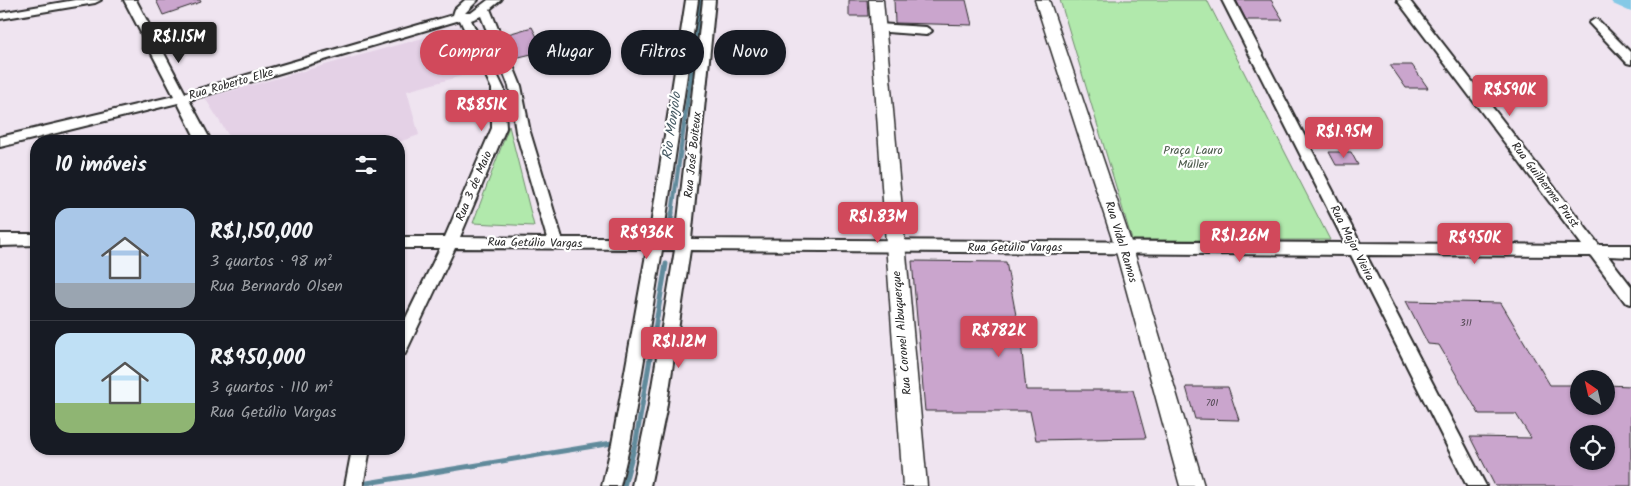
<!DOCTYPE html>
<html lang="pt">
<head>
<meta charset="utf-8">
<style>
  body { margin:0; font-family:Kalam,sans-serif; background:#20242c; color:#f1f3f6; height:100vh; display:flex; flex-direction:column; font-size:19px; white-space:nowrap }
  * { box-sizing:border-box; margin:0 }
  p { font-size:16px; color:#9ea1a6 }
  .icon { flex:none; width:28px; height:28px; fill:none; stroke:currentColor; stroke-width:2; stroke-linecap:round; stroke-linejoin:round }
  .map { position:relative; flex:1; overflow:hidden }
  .sheet { position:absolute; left:30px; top:135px; width:375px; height:320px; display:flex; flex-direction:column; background:#171b24; border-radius:20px; box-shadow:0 1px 4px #0004 }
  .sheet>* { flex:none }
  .guide { position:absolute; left:420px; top:30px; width:475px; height:45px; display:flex; gap:10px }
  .needle { width:32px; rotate:326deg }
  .tools { position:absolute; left:1570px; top:370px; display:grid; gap:10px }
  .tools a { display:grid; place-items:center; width:45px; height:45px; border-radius:50%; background:#171b24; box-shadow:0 1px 4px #0004; font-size:25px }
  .price { position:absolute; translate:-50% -42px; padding:0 11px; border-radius:5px; background:#d1495b; color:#fff; font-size:16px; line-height:32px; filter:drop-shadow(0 1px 2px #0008) }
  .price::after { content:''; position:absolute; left:50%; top:30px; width:15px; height:11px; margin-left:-8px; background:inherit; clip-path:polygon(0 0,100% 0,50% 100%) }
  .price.on { background:#222; color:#fff }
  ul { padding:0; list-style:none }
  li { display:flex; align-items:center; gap:15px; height:125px; padding:0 25px }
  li+li { border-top:1px solid #363941 }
  li span { display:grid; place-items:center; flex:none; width:140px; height:100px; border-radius:15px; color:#555 }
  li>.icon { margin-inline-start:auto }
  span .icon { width:60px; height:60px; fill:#fffc; stroke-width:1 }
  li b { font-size:21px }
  h2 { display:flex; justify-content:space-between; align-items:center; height:60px; padding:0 25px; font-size:21px }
  .tag { padding:0 18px; border-radius:22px; background:#171b24; box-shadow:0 1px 4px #0004; font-size:18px; line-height:45px }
  .tag.on { background:#d1495b; color:#fff }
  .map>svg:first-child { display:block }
  .built { fill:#e4d1e6 }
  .green { fill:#b1e9ac; stroke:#6e8a6c }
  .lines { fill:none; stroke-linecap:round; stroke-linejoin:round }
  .stream-far1 { stroke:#618a9b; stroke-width:4 }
  .stream { stroke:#618a9b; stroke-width:5 }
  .river { fill:#85c9e6; fill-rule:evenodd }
  .building { fill:#caa5cd; stroke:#2b2b2b; fill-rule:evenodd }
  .minor-casing { stroke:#2b2b2b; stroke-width:4 }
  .major-casing { stroke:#2b2b2b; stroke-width:3 }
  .minor { fill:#fff; fill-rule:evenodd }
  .major { fill:#fff; fill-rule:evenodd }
  .labels { text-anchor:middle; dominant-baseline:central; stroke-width:4.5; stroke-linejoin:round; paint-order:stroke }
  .number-label { font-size:10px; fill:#534a54 }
  .street-label { font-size:12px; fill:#2b2b2b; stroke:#fff }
  .park-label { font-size:12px; fill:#4c5a4b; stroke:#fff }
  .water-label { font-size:14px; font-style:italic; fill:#465a63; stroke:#fff }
</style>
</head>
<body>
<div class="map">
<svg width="1631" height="486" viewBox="0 0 1631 486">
  <rect width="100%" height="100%" fill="#efe4f0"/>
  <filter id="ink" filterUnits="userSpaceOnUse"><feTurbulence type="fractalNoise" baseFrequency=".02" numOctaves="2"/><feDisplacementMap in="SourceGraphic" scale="10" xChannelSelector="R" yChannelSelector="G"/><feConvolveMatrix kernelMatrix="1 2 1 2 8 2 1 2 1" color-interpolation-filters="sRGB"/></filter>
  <g filter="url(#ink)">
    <polygon class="built" points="459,28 480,71 407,91 419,135 399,142 232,141 205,98"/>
    <g class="green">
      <polygon points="1060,0 1207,0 1330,240 1132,240"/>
      <polygon points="509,126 534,226 473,223"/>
    </g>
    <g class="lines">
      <polyline class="stream-far1" points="672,214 701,0"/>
      <g class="stream">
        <polyline points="670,225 672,213"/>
        <polyline points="367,483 612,443"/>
        <polyline points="624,486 636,441 666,264"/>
      </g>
      <polygon class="river" points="1610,0 1631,0 1631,12 1613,4"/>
    </g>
    <g class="building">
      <polygon points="156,0 200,0 201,2 163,15"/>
      <polygon points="849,0 867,0 868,16 849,16"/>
      <polygon points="894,0 966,0 972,25 895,23"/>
      <polygon points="1236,0 1271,0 1283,20 1246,20"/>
      <polygon points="532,27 544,51 519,57 508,34"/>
      <polygon points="1390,65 1412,65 1428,88 1406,88"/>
      <polygon points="1329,152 1351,152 1358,165 1336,165"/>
      <polygon points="912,261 1006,262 1021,342 1026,390 1133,390 1146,438 1036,440 1030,411 925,411"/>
      <path d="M1406,301L1501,303L1550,385H1579V406H1606V385L1631,386V486H1495L1470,437L1531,438L1516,414H1479L1439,345L1428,344ZM1579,434H1606V461H1579Z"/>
      <polygon points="1186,387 1228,387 1239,420 1195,419"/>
    </g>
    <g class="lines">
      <g class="minor-casing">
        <g id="minor">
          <polygon points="75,0 101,0 95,3 0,19 0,13"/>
          <path d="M124,0H136L185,93L453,15L455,9L465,0H478L465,13H471L488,0H501L490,9L521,86L530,132L562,238H649L686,0H698L663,238H676L703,0H715L691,239L1345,243L1222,0H1234L1360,243L1582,245L1397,0H1409L1599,245H1631V257L1608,256L1631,286V304L1625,302L1591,256L1366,255L1486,486H1467L1351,255L690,250L666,410L650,486H632L648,410L675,250H662L630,444L620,486H602L612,444L647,249L455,248L405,354L399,356V332L440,248H399V237H445L492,128V89L460,20L189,100L211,141H197L178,103L0,147V137L174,96ZM481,16L509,86L516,132L547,238L460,237L506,128L504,89L471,20Z"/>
          <polygon points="1595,19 1599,21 1631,53 1631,64 1627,63 1591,25 1589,23"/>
          <polygon points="878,24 926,27 932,31 926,35 874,31 874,25"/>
          <polygon points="0,234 36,234 36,245 0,246"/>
          <polygon points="352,449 370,449 363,486 345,486"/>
        </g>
      </g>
      <g class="major-casing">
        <g id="major">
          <polygon points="869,0 883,0 927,486 903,486"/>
          <polygon points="1035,0 1049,0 1133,248 1204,486 1180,486 1115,248"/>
        </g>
      </g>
      <use href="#minor" class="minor"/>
      <use href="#major" class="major"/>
    </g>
  </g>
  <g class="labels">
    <g class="number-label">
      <text x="1466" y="323">311</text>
      <text x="1212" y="403">701</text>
    </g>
    <g class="street-label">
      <text transform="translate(231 84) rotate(-16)">Rua Roberto Elke</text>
      <text transform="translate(693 155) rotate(-84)">Rua José Boiteux</text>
      <text transform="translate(1545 185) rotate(53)">Rua Guilherme Prust</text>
      <text transform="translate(474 186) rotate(-67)">Rua 3 de Maio</text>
      <text transform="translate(1121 242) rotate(73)">Rua Vidal Ramos</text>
      <text transform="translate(535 243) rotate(1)">Rua Getúlio Vargas</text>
      <text transform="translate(1352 243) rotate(63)">Rua Major Vieira</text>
      <text x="1015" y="247">Rua Getúlio Vargas</text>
      <text transform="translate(902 333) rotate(-95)">Rua Coronel Albuquerque</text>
    </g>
    <g class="park-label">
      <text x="1193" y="150">Praça Lauro<tspan x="1193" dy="14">Müller</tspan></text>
    </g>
    <g class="water-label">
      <text transform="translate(672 126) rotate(-82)">Rio Monjolo</text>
    </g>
  </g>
</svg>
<div class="tools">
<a><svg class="needle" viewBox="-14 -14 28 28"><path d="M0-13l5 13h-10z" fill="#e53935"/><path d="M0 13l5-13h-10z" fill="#9ea1a6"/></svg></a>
<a><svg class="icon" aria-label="locate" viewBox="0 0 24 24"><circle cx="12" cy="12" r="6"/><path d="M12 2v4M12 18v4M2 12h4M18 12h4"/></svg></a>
</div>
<b class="price on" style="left:179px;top:64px">R$1.15M</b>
<b class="price" style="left:1510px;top:117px">R$590K</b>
<b class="price" style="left:482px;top:132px">R$851K</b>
<b class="price" style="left:1344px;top:159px">R$1.95M</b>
<b class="price" style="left:878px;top:244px">R$1.83M</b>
<b class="price" style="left:647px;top:260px">R$936K</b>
<b class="price" style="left:1240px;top:263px">R$1.26M</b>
<b class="price" style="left:1475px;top:265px">R$950K</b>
<b class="price" style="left:999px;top:358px">R$782K</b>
<b class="price" style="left:679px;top:369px">R$1.12M</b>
<div class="guide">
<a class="tag on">Comprar</a>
<a class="tag">Alugar</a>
<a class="tag">Filtros</a>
<a class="tag">Novo</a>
</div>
<section class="sheet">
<h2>10 imóveis<svg class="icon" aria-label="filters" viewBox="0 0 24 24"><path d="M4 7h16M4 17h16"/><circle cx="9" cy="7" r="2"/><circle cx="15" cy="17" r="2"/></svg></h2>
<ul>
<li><span style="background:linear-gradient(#a9c7e8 75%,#9aa5b1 0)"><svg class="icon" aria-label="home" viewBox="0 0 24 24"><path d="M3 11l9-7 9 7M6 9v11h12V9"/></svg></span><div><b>R$1,150,000</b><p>3 quartos · 98 m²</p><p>Rua Bernardo Olsen</p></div></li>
<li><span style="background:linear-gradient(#bfe0f5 70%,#8fb573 0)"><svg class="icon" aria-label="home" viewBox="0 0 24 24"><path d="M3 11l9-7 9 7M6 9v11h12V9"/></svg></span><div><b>R$950,000</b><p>3 quartos · 110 m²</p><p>Rua Getúlio Vargas</p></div></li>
</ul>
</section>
</div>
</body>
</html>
